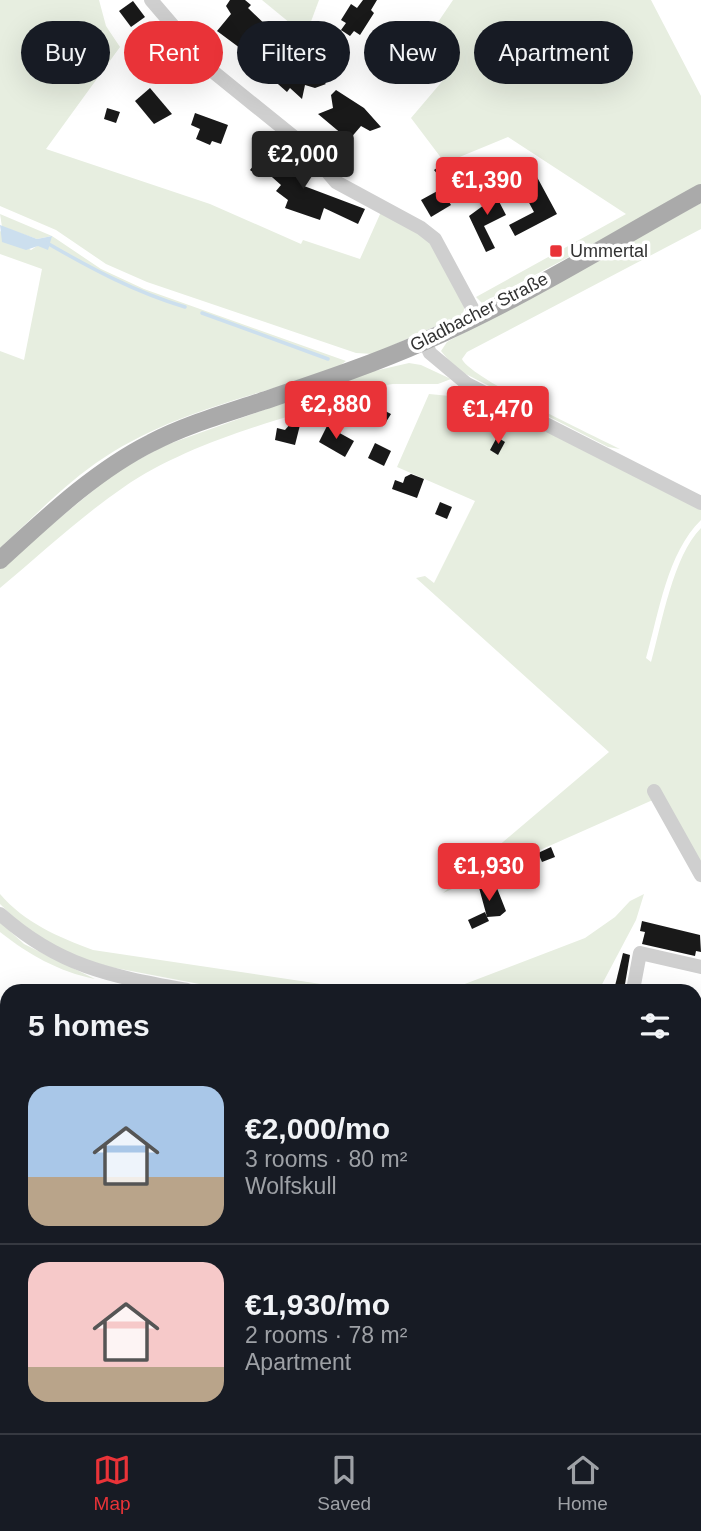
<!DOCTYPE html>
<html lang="en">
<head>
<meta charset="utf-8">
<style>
  body { margin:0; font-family:Arial,sans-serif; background:#20242c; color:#f1f3f6; height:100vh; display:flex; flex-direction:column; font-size:26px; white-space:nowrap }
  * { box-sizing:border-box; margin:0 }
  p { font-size:23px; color:#9ea1a6 }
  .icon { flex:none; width:38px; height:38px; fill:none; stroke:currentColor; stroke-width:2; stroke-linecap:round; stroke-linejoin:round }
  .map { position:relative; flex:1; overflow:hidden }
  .panel { position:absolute; left:0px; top:984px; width:702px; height:450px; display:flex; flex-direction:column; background:#171b24; border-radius:21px 21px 0 0; box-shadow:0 7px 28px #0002 }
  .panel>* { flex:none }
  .banner { position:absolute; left:21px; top:21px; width:660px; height:63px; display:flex; gap:14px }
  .price { position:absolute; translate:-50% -60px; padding:0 16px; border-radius:7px; background:#e93338; color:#fff; font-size:23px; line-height:46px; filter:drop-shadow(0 2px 4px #0008) }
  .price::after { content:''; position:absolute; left:50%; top:42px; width:21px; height:16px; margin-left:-10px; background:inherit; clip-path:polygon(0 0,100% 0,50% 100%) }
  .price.active { background:#222; color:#fff }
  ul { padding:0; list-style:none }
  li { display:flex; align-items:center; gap:21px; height:175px; padding:0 28px }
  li+li { border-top:2px solid #363941 }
  li span { display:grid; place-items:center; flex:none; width:196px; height:140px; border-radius:21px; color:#555 }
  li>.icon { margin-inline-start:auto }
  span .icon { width:84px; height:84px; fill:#fffc; stroke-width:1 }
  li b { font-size:30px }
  h2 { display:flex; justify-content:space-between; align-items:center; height:84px; padding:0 28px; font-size:30px }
  .pill { padding:0 24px; border-radius:32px; background:#171b24; box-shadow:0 7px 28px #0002; font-size:24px; line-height:63px }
  .pill.active { background:#e93338; color:#fff }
  .tab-bar { display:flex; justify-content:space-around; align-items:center; height:98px; border-top:2px solid #363941; background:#171b24; font-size:19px; color:#9ea1a6 }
  .tab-bar a { display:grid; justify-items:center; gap:4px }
  .tab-bar .active { color:#e93338 }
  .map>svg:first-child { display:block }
  .green { fill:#e7eee0 }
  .water { fill:#ccdfee }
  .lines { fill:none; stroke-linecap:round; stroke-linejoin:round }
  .stream { stroke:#ccdfee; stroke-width:3.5 }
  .building { fill:#191919 }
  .minor { stroke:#cfcfcf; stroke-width:14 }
  .major { stroke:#aaa; stroke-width:18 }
  .poi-dot { fill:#e93338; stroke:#fff; stroke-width:2.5 }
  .labels { text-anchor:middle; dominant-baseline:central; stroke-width:7; stroke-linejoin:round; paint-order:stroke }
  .poi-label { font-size:18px; fill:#323232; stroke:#fff; text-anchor:start }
  .street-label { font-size:18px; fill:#323232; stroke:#fff }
</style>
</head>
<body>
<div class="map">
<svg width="701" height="1433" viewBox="0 0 701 1433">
  <rect width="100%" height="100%" fill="#fff"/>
  <g class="green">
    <polygon points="0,0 99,0 106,26 120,47 46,149 210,204 301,244 303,240 360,259 381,212 428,238 465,304 463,314 373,354 356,353 147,282 106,264 56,230 0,206"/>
    <polygon points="262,0 319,0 303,43 286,29 290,23"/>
    <polygon points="453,0 651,0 701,96 701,187 482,303 476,297 626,214 508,137 445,163 411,118 445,78 415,56"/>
    <path d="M701,203V229L467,352L462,359C470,378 593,435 620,449L608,447L456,369L441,351L447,342Z"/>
    <path d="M0,214L52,236L101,269L144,289L346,361L334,370C256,395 173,412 105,457C66,482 33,518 0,548V351L24,360L42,269L0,254V231L31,250L52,236L37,239L2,227Z"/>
    <path d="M409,363L421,365L451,379L438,384H393L345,391L341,402C272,420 183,446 124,487C80,517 41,554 0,588V567L117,471L166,445L370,372Z"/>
    <path d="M429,394L492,400L701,508V520C667,553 659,613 646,658L651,662C662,623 673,556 701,528V883L655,799L443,893L609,752L416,578L425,576L434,583L475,501L397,467Z"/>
    <path d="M0,894C25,923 58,937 93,950L361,990H231L110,967L69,955L27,930L0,904Z"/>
    <polygon points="644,894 636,920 599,990 449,990 585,938 615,917 630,901"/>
    <path d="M0,922L24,944L95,979C59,972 28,954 0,932Z"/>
    <polygon points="701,1128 701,1309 695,1313 695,1131"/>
    <polygon points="7,1306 7,1426 299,1426 291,1433 0,1433 0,1312"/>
  </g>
  <polygon class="water" points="0,225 37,239 52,236 48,250 38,246 26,250 2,242"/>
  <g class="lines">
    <g class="stream">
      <path d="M47,243C92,269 135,292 185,307"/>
      <polyline points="202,313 328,359"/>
    </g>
  </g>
  <g class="building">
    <polygon points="230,0 245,0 251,5 248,8 272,31 266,38 261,38 248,54 217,31 231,14 226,6"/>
    <polygon points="363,0 377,0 371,10 374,13 360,35 354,31 350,36 341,30 346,23 341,20 351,4 357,8"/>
    <polygon points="133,1 145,17 131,27 119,11"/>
    <polygon points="283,46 305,64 326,84 315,88 305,85 302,99 290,88 287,92 270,77 280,66"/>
    <polygon points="150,88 172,114 154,124 135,101"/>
    <polygon points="336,90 364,108 381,127 370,131 361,126 349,140 318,114 333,108 331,95"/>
    <polygon points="107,108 120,112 116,123 104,119"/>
    <polygon points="195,113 228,125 221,144 212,141 210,145 196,139 200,129 191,125"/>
    <polygon points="270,146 279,153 275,158 298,176 301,173 309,180 304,186 365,209 358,224 324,208 320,220 285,208 288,200 276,191 281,185 264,170 259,177 250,170"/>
    <polygon points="444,163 455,179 446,185 434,170"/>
    <polygon points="537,177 557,214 515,236 509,225 534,212 520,186"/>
    <polygon points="492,188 506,215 484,226 495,248 486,252 469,216 484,205 478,195"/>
    <polygon points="441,189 451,205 431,217 421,200"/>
    <polygon points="368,402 391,414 386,422 375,417 373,422 361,417"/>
    <polygon points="291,423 300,425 295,445 275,440 277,428 285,430"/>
    <polygon points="327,426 354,441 345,457 319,442"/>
    <polygon points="497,437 505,442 498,455 490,450"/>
    <polygon points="375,443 391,451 384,466 368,458"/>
    <polygon points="411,474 424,479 417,498 392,489 395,480 403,483 405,477"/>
    <polygon points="440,502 452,507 447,519 435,514"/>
    <polygon points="551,847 555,857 542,862 538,853"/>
    <polygon points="526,862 529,870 501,883 497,873"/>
    <polygon points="485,878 493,878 506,911 500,916 487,917 489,921 472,929 468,920 485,912 487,917 478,884"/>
    <polygon points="642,921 700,935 701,952 696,951 695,956 642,944 645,932 640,931"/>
    <polygon points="623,953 630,955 624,990 614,990"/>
  </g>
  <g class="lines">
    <g class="minor">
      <polyline points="151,0 211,70 305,146 336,182 421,228 435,239 477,317"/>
      <polyline points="425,342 430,353 467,384 701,503"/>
      <polyline points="654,791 701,875"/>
      <path d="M0,914C59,967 111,976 187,990"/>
      <polyline points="633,990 640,953 701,967"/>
      <polyline points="695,1029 701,1031"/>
    </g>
    <path class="major" d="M0,560C46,518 95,471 151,443C185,425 224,414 260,402C316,383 371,365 425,341C520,300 610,243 701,193"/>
  </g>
  <rect class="poi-dot" x="549" y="244" width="14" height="14" rx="3.5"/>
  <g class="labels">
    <g class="poi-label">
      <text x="570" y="251">Ummertal</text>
    </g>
    <g class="street-label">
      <text transform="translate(479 312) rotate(-27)">Gladbacher Straße</text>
    </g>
  </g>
</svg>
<b class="price active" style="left:303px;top:191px">€2,000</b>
<b class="price" style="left:487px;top:217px">€1,390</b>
<b class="price" style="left:336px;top:441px">€2,880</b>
<b class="price" style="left:498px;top:446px">€1,470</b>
<b class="price" style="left:489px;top:903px">€1,930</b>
<div class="banner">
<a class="pill">Buy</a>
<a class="pill active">Rent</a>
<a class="pill">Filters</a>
<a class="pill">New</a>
<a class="pill">Apartment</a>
</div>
<section class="panel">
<h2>5 homes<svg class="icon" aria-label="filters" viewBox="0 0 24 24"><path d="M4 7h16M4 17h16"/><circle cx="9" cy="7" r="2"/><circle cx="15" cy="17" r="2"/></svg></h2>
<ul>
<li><span style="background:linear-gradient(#a9c7e8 65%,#b9a48a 0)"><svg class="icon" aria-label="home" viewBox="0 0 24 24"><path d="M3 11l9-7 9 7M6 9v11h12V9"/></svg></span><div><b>€2,000/mo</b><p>3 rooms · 80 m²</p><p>Wolfskull</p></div></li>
<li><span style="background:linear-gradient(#f6c9c9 75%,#b9a48a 0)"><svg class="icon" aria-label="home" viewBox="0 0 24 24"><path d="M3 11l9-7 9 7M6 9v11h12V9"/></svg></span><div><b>€1,930/mo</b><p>2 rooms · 78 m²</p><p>Apartment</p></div></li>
</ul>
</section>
</div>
<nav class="tab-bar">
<a class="active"><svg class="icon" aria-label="map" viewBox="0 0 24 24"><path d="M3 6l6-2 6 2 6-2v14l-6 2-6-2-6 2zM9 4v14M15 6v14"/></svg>Map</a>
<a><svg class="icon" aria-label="saved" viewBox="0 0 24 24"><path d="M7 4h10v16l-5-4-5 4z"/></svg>Saved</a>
<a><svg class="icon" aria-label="home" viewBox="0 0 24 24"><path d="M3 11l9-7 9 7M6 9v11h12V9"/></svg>Home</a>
</nav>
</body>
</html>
